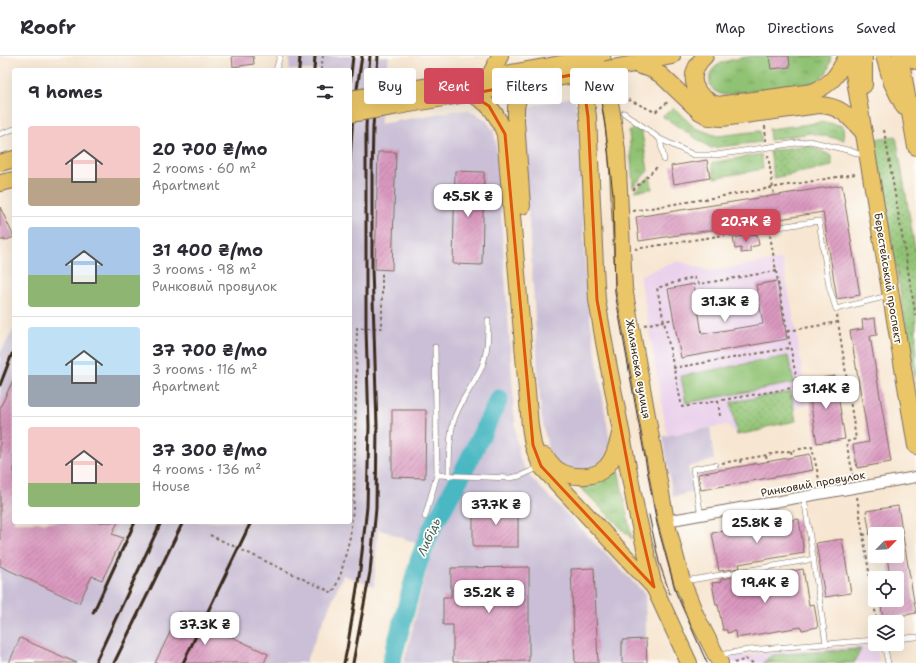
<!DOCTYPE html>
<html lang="en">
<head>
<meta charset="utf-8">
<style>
  body { margin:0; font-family:"Shantell Sans",sans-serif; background:#f2f2f3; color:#2b2b33; height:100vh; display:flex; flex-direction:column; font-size:15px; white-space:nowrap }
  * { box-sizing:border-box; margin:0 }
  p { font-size:13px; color:#7c7c81 }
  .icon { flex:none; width:22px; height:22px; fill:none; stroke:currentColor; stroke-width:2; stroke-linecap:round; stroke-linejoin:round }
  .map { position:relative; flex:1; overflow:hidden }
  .panel { position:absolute; left:12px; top:12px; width:340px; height:456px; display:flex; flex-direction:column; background:#fff; border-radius:4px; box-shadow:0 4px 16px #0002 }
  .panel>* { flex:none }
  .banner { position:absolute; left:364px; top:12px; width:380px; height:36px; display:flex; gap:8px }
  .needle { width:26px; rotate:66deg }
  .controls { position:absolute; left:868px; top:471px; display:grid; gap:8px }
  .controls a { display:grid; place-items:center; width:36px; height:36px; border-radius:4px; background:#fff; box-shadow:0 4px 16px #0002; font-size:20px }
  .price { position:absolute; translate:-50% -34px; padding:0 9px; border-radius:8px; background:#fff; color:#222; font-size:13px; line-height:26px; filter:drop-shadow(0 1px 2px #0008) }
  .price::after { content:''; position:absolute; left:50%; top:24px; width:12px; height:9px; margin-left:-6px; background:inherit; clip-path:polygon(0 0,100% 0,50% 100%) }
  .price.selected { background:#d1495b; color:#fff }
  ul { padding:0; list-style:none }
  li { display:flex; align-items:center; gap:12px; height:100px; padding:0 16px }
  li+li { border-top:1px solid #e1e1e2 }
  li span { display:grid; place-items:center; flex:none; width:112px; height:80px; border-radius:4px; color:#555 }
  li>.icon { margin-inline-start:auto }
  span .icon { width:48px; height:48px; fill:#fffc; stroke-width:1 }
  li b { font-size:17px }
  h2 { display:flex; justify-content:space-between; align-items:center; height:48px; padding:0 16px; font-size:17px }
  .tag { padding:0 14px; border-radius:4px; background:#fff; box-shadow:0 4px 16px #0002; font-size:14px; line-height:36px }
  .tag.selected { background:#d1495b; color:#fff }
  header { display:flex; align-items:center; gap:24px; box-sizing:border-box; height:56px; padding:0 20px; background:#fff; border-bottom:1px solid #e1e1e2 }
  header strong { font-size:19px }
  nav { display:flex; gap:22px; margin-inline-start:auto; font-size:14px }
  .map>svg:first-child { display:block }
  .built { fill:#ead1ec }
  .industrial { fill:#cabfd6 }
  .grass { fill:url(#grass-tufts); stroke:#667648 }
  .park { fill:url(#park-dots); stroke:#667648 }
  .garden { fill:#90c273; stroke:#667648 }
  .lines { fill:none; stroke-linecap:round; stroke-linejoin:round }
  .river { stroke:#49b8c2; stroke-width:19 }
  .building { fill:url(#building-hatch) }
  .lane-casing { stroke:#7d6c5d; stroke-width:6 }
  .street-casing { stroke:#7d6c5d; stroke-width:12 }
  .primary-casing { stroke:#7d6c5d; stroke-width:18 }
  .path { stroke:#7d6c5d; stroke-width:2; stroke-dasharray:3 3; stroke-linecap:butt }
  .lane { stroke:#fff; stroke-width:5 }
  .street { stroke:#fff; stroke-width:10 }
  .primary { stroke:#eac669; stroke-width:16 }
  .tram { stroke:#3b2a1e; stroke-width:1 }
  .rail { stroke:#3b2a1e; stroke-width:3 }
  .primary-bridge-casing { stroke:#7d6c5d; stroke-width:18; stroke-linecap:butt }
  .primary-bridge { stroke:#eac669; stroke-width:16 }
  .marked { fill:none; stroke:#df570d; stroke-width:3; stroke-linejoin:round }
  .labels { text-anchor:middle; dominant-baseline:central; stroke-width:3.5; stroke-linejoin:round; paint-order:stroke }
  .street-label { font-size:11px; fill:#3b2a1e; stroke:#fdfcf7 }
  .water-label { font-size:12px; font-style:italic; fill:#405c57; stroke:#fdfcf7 }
</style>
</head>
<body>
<header>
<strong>Roofr</strong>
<nav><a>Map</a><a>Directions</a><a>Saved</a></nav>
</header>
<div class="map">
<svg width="916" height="607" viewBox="0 0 916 607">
  <defs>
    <pattern id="grass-tufts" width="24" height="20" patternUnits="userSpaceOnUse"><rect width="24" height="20" fill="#90c273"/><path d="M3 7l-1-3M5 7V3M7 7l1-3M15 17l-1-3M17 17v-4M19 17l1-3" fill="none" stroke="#779e5e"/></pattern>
    <pattern id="park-dots" width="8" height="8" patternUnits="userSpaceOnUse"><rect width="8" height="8" fill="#90c273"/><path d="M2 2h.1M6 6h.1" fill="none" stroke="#779e5e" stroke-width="1.8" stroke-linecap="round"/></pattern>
    <pattern id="building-hatch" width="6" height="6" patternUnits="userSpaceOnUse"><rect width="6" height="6" fill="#da98bf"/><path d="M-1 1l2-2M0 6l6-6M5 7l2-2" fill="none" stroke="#b27c9b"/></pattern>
  </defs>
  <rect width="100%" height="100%" fill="#fdfcf7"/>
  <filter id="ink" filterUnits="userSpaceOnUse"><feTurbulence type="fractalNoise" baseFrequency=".025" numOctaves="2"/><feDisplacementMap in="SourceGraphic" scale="8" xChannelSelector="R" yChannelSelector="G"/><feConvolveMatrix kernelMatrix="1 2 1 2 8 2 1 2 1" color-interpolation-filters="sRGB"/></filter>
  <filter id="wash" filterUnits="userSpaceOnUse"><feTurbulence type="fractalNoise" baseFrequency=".012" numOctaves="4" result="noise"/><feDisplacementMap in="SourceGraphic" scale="16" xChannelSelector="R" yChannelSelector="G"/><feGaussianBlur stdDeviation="0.9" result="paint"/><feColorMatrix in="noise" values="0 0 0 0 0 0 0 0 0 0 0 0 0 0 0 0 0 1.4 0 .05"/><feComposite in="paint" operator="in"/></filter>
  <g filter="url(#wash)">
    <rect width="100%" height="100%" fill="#f7e6d1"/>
    <g class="built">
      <polygon points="782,203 796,273 807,349 794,352 796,365 766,371 762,374 737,379 727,369 667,379 640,219 678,205 711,215"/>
      <polygon points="876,590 879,607 726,607 725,605 730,601 779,595"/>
    </g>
    <g class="industrial">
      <polygon points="290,0 389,0 380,68 452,55 466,54 475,57 486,64 493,74 496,86 516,380 520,404 531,422 645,538 647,607 404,607 432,493 378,473 374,530 343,519 305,607 0,607 0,297 14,273 14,466 350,466 350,14 289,14"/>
      <polygon points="575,40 581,96 586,237 610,387 603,404 592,412 576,416 557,408 548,393 541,358 524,89 524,55 535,49"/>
      <polygon points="710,372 714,404 688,411 693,436 673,441 663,380"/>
    </g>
    <g class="grass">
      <path d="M752,0H831C829,14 828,18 816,26L725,39C717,37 711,35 710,26C707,4 736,4 752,0Z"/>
      <polygon points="674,52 695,72 717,80 760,75 762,86 711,92 662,60"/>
      <polygon points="825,66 843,70 844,84 810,77 770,84 769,73"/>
      <polygon points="633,72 639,74 642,77 648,115 633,131 629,76"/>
      <polygon points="761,98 763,113 714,122 712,107"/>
      <polygon points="650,120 652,133 634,135"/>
      <polygon points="617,408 632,483 575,426"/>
      <polygon points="861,593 854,607 763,607 772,599"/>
    </g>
    <g class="park">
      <polygon points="896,80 916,199 916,328 874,83"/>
      <polygon points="808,89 832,100 832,110 774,122 770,95"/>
      <polygon points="791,336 796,365 766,371 762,374 737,379 731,346"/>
    </g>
    <polygon class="garden" points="788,300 794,327 686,347 681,320"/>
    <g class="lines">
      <polyline class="river" points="391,607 419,505 431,474 464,414 499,343"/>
    </g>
    <g id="blocks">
      <g class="building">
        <polygon points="232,0 253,0 254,8 233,11"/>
        <polygon points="769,0 789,0 790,11 771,13"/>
        <polygon points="378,96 396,96 392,214 375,213"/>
        <polygon points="707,104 710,122 674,128 671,110"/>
        <polygon points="455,115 484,116 482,209 453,208"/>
        <polygon points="842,129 860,239 837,243 823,156 755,167 756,170 732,174 731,171 639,185 636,161"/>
        <polygon points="0,151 14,181 4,185 4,183 0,185"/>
        <polygon points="757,178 759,189 750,191 750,196 741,197 741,192 735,193 733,182"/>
        <polygon points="777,225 787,283 681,302 668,233 694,228 702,278 763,268 756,229"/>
        <polygon points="875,262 877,279 870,280 891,406 857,412 853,389 869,386 850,275 863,273 862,264"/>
        <polygon points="835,320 845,383 817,387 807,325"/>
        <polygon points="14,322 14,466 118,466 112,478 123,482 102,524 92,520 79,547 0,510 0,352"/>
        <polygon points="392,354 426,354 425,422 392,421"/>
        <polygon points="810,398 813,414 701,434 698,418"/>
        <rect x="473" y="450" width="45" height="41"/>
        <polygon points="898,450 916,557 883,563 880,544 897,544 897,522 890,522 887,500 897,500 897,478 870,478 866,455"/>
        <polygon points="799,463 804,497 739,508 740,512 719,515 712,477"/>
        <polygon points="842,483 851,537 825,541 816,487"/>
        <polygon points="529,511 529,605 453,606 453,569 443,569 443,541 451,541 451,512"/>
        <polygon points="594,512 598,607 575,607 571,513"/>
        <polygon points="803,513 809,549 814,548 818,571 802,574 801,571 736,582 735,575 727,577 727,574 723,574 718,549 716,549 712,527 721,526 721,523 741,520 741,524"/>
        <polygon points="180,556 230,581 230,580 268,598 264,607 155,607"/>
        <polygon points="20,582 77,607 9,607"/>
        <polygon points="646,583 647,607 622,607 622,584"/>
      </g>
    </g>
  </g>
  <g filter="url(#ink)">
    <use href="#blocks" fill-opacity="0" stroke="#7d6c5d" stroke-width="1"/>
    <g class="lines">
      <g class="lane-casing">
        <g id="lane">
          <polyline points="276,14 280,0"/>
          <polyline points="624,57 660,83 694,99 716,99 810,85 851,95 864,100"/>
          <polyline points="0,78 14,73"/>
          <polyline points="660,83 664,104"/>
          <polyline points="732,178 819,165 829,230 836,253 888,240"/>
          <polyline points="437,419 510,422 520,420 540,411"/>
          <path d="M449,420C449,402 449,384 453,367C458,346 474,330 482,310C488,295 488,280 488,264"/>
          <polyline points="804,441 826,588"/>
          <polyline points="701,460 693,413 715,409"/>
          <polyline points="425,461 437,419 435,291"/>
          <polyline points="685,525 814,503"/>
          <polyline points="897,583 916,581"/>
          <polyline points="884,588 888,607"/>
          <polyline points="719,599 748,594 875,584"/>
        </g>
      </g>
      <g class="street-casing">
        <polyline id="street" points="666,465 916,421"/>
      </g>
      <g class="primary-casing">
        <g id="primary">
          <polyline points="602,0 612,58 617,95 624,232 666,465 682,525 696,560 720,607"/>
          <path d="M705,0C685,19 693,41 718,49L812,36C832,29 838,18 847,0"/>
          <polyline points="851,0 916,390"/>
          <polyline points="864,0 864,29"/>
          <polyline points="884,0 892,27 904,51"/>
          <polyline points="900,0 916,91"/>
          <polyline points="912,0 916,5"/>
          <polyline points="580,5 588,61 595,211 597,244 604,286 636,453 654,531 689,607"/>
          <polyline points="636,7 672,0"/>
          <path d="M634,8L651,13L661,19L700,56L709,61L722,62L819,49C842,50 849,61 864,77"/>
          <polyline points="489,21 500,0"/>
          <polyline points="522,29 516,51 516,65 522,150"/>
          <polyline points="398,35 489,21 550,10"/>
          <path d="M470,38C489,45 498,60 505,78L530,370L533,389L541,410L653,530"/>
          <polyline points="398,50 552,23"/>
          <polyline points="0,107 14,103"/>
          <polyline points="0,127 14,124"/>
          <path d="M545,400C549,404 553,411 558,414C572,423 596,423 607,410C615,401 617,389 620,378"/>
        </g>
      </g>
      <g class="path">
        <polyline points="321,14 323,0"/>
        <polyline points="623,41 655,56 669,45"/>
        <polyline points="765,70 766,85"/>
        <polyline points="884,74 916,261"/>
        <polyline points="768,99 774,139"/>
        <polyline points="633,134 659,109"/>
        <polyline points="633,155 855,118"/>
        <polyline points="770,179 776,215"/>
        <polyline points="635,193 725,179"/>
        <polygon points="776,215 798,331 682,351 657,232 694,221 699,228"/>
        <polyline points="837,259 856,383 846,386 854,423"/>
        <polyline points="644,269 674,263"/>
        <polyline points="788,275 838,266"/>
        <polyline points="673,312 790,292"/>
        <polyline points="718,345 720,360"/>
        <polyline points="791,395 792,401"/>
        <polyline points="766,400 767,405"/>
        <polyline points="740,404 741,410"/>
        <polyline points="722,407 812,391 820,428"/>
        <polyline points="857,441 877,566"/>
        <polyline points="210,479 333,537 341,517 350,481 354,442 357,272 382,272 382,217"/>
        <polyline points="863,479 878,477"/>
        <polyline points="745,603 753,607"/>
        <polyline points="734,607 743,604"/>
      </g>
      <use href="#lane" class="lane"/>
      <use href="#street" class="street"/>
      <use href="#primary" class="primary"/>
      <g class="tram">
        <polyline points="594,0 605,70 613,138 615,237 657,468 676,537 707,607"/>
        <polyline points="649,459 659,506 670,538"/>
      </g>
      <g class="rail">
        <polyline points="299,14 300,0"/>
        <polyline points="314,14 315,0"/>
        <polyline points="350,28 353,0"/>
        <polyline points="350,104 353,59 362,0"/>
        <polyline points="0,329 12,298"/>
        <polyline points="93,557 135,466"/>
        <polyline points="95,607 161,466"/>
        <polyline points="114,607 183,466"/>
        <polyline points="183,607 251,466"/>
        <polyline points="344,607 347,593 360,514 367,451 369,370 366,272 366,72 368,22 370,0"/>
        <polyline points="353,607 370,516 376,452 377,370 372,212 372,118 373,71 378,0"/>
      </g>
      <g class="primary-bridge-casing">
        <g id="primary-bridge">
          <polyline points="550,10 598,0"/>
          <polyline points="552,23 634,8"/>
          <polyline points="350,43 398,35"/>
          <polyline points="350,58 398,50"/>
        </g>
      </g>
      <use href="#primary-bridge" class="primary-bridge"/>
    </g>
  </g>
  <path class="marked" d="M582,17L588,61L597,244L636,453L654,531L541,410L533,389L505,78L489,50L470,38Z"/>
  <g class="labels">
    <g class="street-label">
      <text transform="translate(888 222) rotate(81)">Берестейський проспект</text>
      <text transform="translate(638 313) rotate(80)">Жилянська вулиця</text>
      <text transform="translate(813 428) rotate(-10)">Ринковий провулок</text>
    </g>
    <g class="water-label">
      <text transform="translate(429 481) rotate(-66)">Либідь</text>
    </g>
  </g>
</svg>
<div class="controls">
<a><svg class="needle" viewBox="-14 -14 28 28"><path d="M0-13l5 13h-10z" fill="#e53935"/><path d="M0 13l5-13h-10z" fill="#7c7c81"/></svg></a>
<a><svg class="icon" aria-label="locate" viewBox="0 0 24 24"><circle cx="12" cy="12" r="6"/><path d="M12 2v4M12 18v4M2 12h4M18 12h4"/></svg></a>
<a><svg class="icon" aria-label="layers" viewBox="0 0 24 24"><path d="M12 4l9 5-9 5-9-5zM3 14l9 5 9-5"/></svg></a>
</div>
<b class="price" style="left:468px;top:162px">45.5K ₴</b>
<b class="price selected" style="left:746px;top:187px">20.7K ₴</b>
<b class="price" style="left:725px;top:267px">31.3K ₴</b>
<b class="price" style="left:826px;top:354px">31.4K ₴</b>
<b class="price" style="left:496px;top:470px">37.7K ₴</b>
<b class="price" style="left:757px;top:488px">25.8K ₴</b>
<b class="price" style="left:765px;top:548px">19.4K ₴</b>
<b class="price" style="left:489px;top:558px">35.2K ₴</b>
<b class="price" style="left:205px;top:590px">37.3K ₴</b>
<div class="banner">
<a class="tag">Buy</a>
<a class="tag selected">Rent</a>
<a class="tag">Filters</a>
<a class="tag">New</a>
</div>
<section class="panel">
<h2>9 homes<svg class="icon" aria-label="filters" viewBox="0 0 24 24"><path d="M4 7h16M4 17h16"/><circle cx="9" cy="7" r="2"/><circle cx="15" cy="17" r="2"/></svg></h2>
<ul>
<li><span style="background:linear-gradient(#f6c9c9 65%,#b9a48a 0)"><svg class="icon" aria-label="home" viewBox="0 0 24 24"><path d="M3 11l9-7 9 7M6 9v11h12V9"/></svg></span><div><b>20 700 ₴/mo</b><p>2 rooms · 60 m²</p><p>Apartment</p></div></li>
<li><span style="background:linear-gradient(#a9c7e8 60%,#8fb573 0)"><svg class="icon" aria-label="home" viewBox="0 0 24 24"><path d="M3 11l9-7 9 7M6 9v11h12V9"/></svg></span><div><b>31 400 ₴/mo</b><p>3 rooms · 98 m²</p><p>Ринковий провулок</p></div></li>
<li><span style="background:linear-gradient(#bfe0f5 60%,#9aa5b1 0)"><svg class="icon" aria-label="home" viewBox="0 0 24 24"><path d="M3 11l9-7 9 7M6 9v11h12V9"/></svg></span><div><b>37 700 ₴/mo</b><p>3 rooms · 116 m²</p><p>Apartment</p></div></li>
<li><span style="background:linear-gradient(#f6c9c9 70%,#8fb573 0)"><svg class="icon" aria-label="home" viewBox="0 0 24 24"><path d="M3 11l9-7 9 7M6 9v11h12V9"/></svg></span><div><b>37 300 ₴/mo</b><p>4 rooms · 136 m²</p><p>House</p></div></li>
</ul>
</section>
</div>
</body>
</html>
